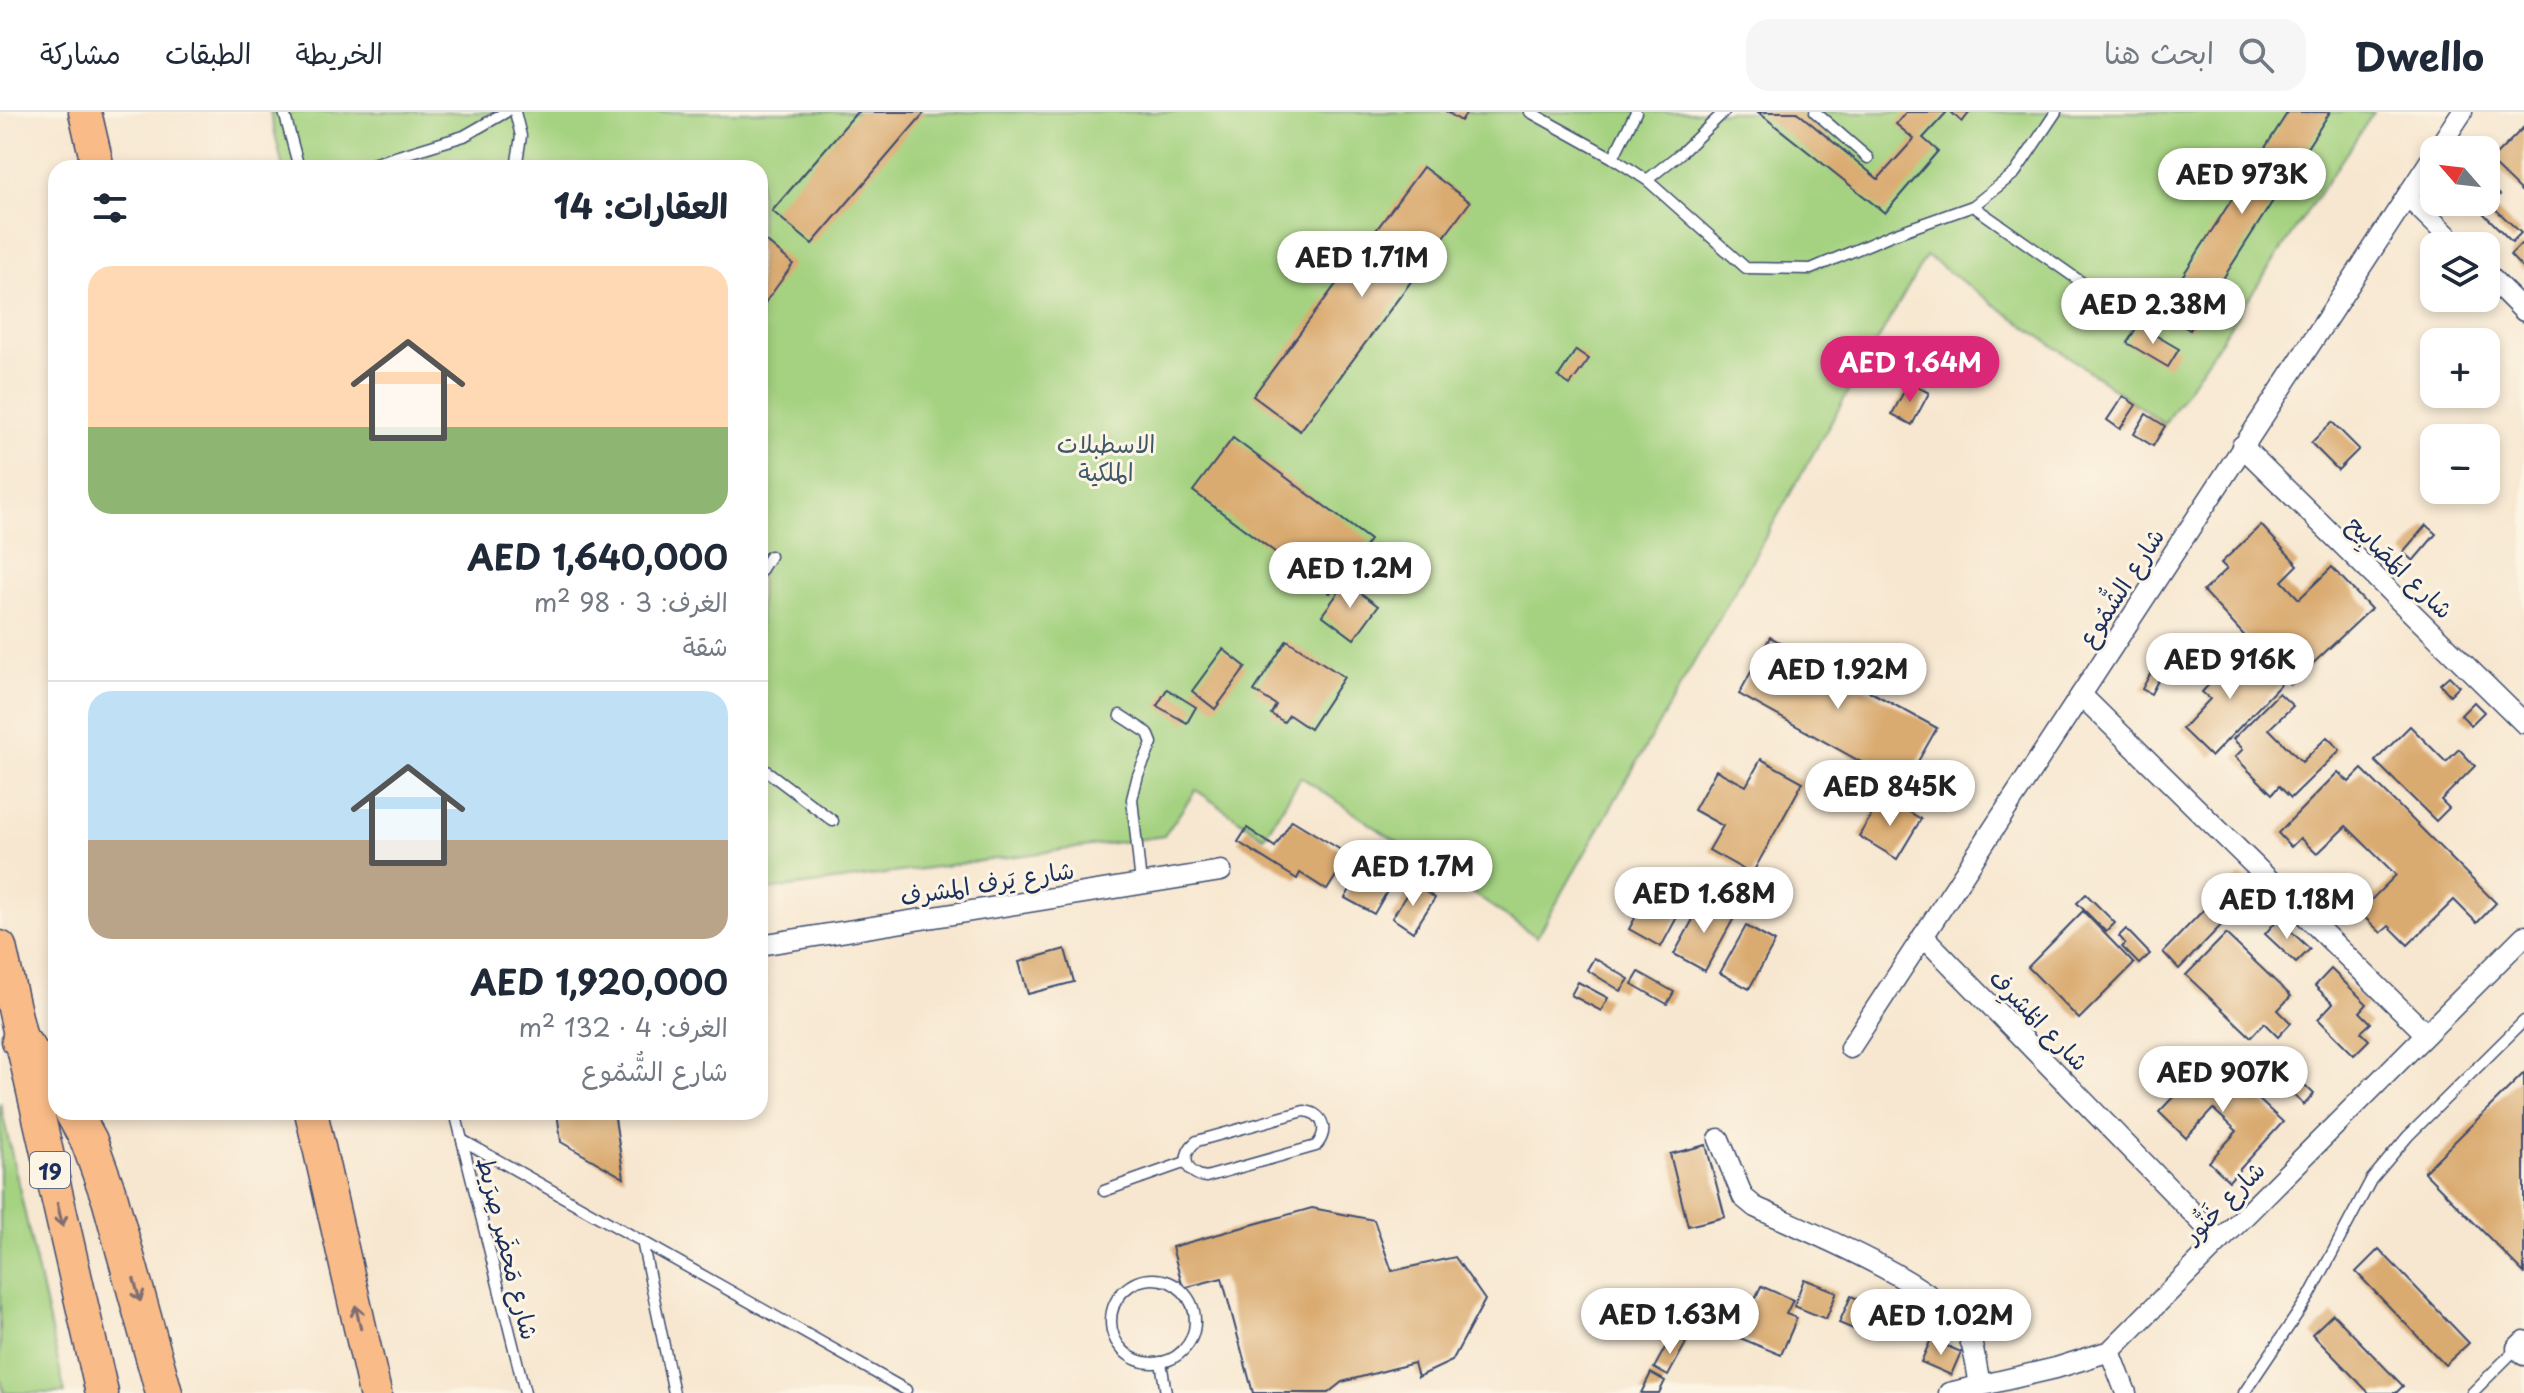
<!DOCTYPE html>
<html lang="ar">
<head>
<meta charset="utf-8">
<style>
  body { margin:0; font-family:"Playpen Sans","Playpen Sans Arabic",sans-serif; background:#f6f6f7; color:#1f2937; direction:rtl; height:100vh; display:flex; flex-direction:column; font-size:30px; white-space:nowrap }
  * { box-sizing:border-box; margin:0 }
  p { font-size:26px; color:#747a83 }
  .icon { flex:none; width:44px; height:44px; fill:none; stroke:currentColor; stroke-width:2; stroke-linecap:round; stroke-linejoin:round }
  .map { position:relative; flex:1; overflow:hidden; direction:ltr }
  .sheet { position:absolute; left:48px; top:48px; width:720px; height:960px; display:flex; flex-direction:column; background:#fff; border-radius:24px; box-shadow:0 4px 12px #0003; direction:rtl }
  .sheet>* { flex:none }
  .needle { width:52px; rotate:298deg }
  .controls { position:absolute; left:2420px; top:24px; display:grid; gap:16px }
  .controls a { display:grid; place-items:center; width:80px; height:80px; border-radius:16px; background:#fff; box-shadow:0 4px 12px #0003; font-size:40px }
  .price { position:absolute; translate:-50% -68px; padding:0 18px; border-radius:28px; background:#fff; color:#222; font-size:26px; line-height:52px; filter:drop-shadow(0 2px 4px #0008) }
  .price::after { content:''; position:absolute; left:50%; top:48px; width:24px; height:18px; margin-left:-12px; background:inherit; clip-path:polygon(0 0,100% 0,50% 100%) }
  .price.current { background:#db2777; color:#fff }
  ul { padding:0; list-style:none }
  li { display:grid; align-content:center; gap:16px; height:424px; padding:0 40px }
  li+li { border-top:2px solid #e0e1e3 }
  li span { display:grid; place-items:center; height:248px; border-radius:24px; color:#555 }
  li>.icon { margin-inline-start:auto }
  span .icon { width:144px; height:144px; fill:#fffc; stroke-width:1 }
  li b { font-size:34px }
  h2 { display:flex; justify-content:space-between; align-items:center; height:96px; padding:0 40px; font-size:34px }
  header { display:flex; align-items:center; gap:48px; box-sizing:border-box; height:112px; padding:0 40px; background:#fff; border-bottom:2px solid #e0e1e3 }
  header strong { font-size:38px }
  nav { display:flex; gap:44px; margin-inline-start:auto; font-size:28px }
  .search { width:560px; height:72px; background:#f6f6f7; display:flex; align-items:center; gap:20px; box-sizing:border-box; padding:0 28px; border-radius:24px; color:#747a83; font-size:30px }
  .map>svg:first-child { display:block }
  .green { fill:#a4d280; stroke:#60806f; stroke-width:2 }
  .building { fill:#daab71 }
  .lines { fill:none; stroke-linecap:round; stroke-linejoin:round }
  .lane-casing { stroke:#3c4b6f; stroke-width:13 }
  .street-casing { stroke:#3c4b6f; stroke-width:23 }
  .primary-casing { stroke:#3c4b6f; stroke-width:35 }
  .highway-casing { stroke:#3c4b6f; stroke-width:39 }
  .lane { stroke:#fff; stroke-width:10 }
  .street { stroke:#fff; stroke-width:20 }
  .primary { stroke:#f9bc89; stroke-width:32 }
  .highway { stroke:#f9bc89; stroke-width:36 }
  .oneway { stroke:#7f6e71 }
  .labels { text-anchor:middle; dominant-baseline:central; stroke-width:6; stroke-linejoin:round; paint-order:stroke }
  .shield { fill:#fcf5e5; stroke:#5e6a86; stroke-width:2 }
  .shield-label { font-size:22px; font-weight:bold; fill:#1b2f5e }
  .park-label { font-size:24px; fill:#3d5866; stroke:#fcf5e5 }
  .street-label { font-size:24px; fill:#1b2f5e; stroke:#fcf5e5 }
</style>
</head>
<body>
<header>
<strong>Dwello</strong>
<div class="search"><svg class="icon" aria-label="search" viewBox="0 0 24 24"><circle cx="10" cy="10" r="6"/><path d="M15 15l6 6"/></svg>ابحث هنا</div>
<nav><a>الخريطة</a><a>الطبقات</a><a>مشاركة</a></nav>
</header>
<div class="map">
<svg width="2524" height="1281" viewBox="0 0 2524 1281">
  <rect width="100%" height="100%" fill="#fcf5e5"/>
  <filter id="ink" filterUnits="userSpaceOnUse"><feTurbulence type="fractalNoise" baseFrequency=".0125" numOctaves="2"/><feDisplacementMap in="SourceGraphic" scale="16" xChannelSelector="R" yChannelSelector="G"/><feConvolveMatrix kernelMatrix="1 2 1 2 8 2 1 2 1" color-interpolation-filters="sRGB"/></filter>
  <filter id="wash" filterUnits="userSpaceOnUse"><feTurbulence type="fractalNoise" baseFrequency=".006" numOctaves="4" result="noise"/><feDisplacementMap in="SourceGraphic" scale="32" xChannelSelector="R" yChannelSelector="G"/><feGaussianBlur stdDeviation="1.8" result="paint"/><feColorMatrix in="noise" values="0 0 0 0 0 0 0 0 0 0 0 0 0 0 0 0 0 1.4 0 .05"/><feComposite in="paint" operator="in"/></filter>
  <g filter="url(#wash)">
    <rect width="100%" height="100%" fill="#f7e7d0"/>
    <g class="green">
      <polygon points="270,0 2374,0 2164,312 1926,144 1537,825 1301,665 1264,725 1196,678 1164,724 760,779 760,56 283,56"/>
      <polygon points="0,990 65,1281 4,1281 0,1265"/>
    </g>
    <g id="blocks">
      <g class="building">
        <polygon points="857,0 925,0 812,132 772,99"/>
        <polygon points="1447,0 1467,0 1461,9"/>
        <polygon points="1758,0 1797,0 1878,67 1914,27 1896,12 1906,0 1947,0 1923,26 1938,39 1885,101"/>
        <polygon points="1951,0 1970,0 1962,10"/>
        <polygon points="2288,0 2330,0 2190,218 2160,199"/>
        <polygon points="2524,15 2524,82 2490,49"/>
        <polygon points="1423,55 1470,90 1300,319 1253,284"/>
        <polygon points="2491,73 2500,83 2491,93 2521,121 2512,130 2472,90 2486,90 2486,78"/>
        <polygon points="760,124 793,152 760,198"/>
        <polygon points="2521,132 2524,135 2524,158 2510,143"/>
        <polygon points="2138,213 2179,237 2168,255 2127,231"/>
        <polygon points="1576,238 1589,247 1570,273 1558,265"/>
        <polygon points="1909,270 1929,281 1912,313 1892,302"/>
        <polygon points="2123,284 2136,293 2120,317 2107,308"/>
        <polygon points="2146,302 2165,314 2153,334 2134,322"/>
        <polygon points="2332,310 2359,337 2338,358 2311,331"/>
        <polygon points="1233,326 1370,428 1330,481 1193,379"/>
        <polygon points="2261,413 2298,453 2282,469 2299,487 2332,455 2371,497 2290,573 2203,479 2227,457 2221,451"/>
        <polygon points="2426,413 2436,422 2413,449 2403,440"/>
        <polygon points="1346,470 1378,494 1354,527 1322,503"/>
        <polygon points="1770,525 1937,616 1904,674 1739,582"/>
        <polygon points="1287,528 1344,565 1310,617 1289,603 1284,610 1271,602 1276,593 1254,579"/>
        <polygon points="2243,536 2281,572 2211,645 2182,617 2210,587 2202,580 2218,563 2212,557 2225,544 2230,549"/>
        <polygon points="1223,537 1246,555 1215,597 1192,579"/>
        <polygon points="2154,555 2163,559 2151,582 2142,577"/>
        <polygon points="2449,564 2459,574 2450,583 2440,572"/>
        <polygon points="1167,577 1196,595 1187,611 1157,594"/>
        <polygon points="2279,581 2293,594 2269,617 2302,650 2327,625 2340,638 2291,686 2279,674 2272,682 2235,645 2243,637 2233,627"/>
        <polygon points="2474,590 2484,600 2471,613 2461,603"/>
        <polygon points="2410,614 2446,650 2459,637 2475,654 2441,688 2449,696 2436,709 2375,649"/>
        <polygon points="1761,647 1803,670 1752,762 1709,738 1723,714 1694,698 1716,658 1746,674"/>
        <polygon points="2362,657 2496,791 2477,811 2454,788 2408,833 2389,814 2381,821 2359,800 2396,763 2346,714 2317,742 2300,726 2291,735 2278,721 2338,660 2349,670"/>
        <polygon points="1883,684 1921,707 1897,747 1859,724"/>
        <polygon points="1292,708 1349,743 1327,778 1300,761 1297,767 1238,730 1247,716 1275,735"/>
        <polygon points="1370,743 1399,759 1374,802 1345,786"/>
        <polygon points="2241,763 2257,778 2244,791 2229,774"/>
        <polygon points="1658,764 1690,781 1661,835 1629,817"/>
        <polygon points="1413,772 1435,786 1413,820 1392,806"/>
        <polygon points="2086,782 2115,811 2106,820 2077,791"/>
        <polygon points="2215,786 2232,802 2179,857 2163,840"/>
        <polygon points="1704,787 1735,804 1705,859 1674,842"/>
        <polygon points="2083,799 2134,852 2079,907 2028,855"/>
        <polygon points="2278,807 2310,837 2296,851 2265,822"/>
        <polygon points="1746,814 1775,830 1749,877 1720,861"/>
        <polygon points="2126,817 2150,842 2139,852 2122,835 2125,831 2119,824"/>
        <polygon points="2226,822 2291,884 2278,898 2291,911 2278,925 2264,911 2251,925 2186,863"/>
        <polygon points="1065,837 1074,870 1028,882 1019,850"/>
        <polygon points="1594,846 1629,867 1621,879 1587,858"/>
        <polygon points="2331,857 2367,892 2360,900 2371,911 2361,920 2369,928 2354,943 2318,907 2333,891 2315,874"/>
        <polygon points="1639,860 1674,880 1667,892 1632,872"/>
        <polygon points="1578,870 1608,886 1601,899 1571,883"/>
        <polygon points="2212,944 2283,1010 2229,1069 2209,1050 2237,1019 2213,997 2186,1026 2159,1000"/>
        <polygon points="2288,957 2314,982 2304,993 2277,967"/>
        <polygon points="2524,961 2524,1161 2424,1060"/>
        <polygon points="557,1000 614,1000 624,1066 561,1030"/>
        <polygon points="1706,1033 1725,1105 1688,1114 1670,1042"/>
        <polygon points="1312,1096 1374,1108 1392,1159 1455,1145 1485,1188 1452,1249 1418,1265 1414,1251 1342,1270 1328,1281 1253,1281 1222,1166 1183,1176 1172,1135"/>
        <polygon points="2379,1137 2469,1231 2445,1253 2356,1160"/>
        <polygon points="1804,1167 1837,1180 1826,1207 1794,1194"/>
        <polygon points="1761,1174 1793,1188 1786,1202 1797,1206 1781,1243 1728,1221 1743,1184 1754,1189"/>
        <polygon points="1851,1184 1883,1198 1872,1225 1839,1211"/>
        <polygon points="1691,1191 1704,1197 1689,1228 1676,1222"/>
        <polygon points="2333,1202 2403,1274 2396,1281 2369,1281 2312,1222"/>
        <polygon points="1672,1223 1686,1231 1668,1264 1654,1256"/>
        <polygon points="1931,1227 1961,1240 1951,1263 1921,1250"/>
        <polygon points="1651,1261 1665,1269 1659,1281 1641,1281"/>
      </g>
    </g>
  </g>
  <g filter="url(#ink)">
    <use href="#blocks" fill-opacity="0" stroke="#3c4b6f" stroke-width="2"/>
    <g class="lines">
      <g class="lane-casing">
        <g id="lane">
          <polyline points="284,0 299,56"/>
          <polyline points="515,0 521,24 516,56"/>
          <polyline points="1530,0 1613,46 1647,68 1746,156 1811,157 1891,123 1973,94 2015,61 2056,0"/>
          <polyline points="1815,0 1868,46"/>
          <polyline points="1613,46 1636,0"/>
          <polyline points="359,56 464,24 506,0"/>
          <polyline points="1647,68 1682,40 1724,0"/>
          <polyline points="1973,94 2124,200"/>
          <polyline points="760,460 770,444"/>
          <polyline points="1120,603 1148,621 1152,631 1138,663 1132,687 1141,772"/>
          <polyline points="760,654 833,709"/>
          <path d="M1304,999C1324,1001 1329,1019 1316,1034L1206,1065C1184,1062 1180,1042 1197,1029Z"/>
          <polyline points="455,1000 525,1281"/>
          <polyline points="462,1028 906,1278"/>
          <polyline points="1104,1079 1186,1050"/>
          <polyline points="642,1129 674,1281"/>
          <circle cx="1153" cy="1209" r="42"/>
          <polyline points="1161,1250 1166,1281"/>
          <polyline points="2244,1281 2310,1183 2371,1068 2408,1024 2524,909"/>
          <polyline points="2472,1281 2517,1236"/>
        </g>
      </g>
      <g class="street-casing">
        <g id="street">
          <polyline points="2437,38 2462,0"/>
          <polyline points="2407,84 2458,134"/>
          <polyline points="2486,161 2524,199"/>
          <polyline points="2242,334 2524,611"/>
          <polyline points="2081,583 2426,922"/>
          <polyline points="1923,824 2220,1129"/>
          <polyline points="760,833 1221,759"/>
          <polyline points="1850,936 2434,43"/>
          <path d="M1719,1027L1743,1085L1755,1095C1806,1119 1947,1174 1969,1225C1975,1239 1977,1258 1980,1273"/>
          <polyline points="2524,1229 2517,1236 2524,1243"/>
          <polyline points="2110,1239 2126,1281"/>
          <polyline points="1949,1281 2056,1256 2110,1239 2524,824"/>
        </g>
      </g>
      <g class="primary-casing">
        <g id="primary">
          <polyline points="85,0 98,56"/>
          <polyline points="0,835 102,1281"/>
          <polyline points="311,1000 375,1281"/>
        </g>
      </g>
      <g class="highway-casing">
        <g id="highway">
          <polyline points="20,928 56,973"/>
          <polyline points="73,1000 89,1029 110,1087 164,1281"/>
        </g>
      </g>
      <use href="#lane" class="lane"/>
      <use href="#street" class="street"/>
      <use href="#primary" class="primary"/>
      <use href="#highway" class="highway"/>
    </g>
    <defs><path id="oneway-shaft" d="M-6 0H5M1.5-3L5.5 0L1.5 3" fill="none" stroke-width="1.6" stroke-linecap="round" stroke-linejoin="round" transform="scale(2)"/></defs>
    <g class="oneway">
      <use href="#oneway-shaft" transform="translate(60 1103) rotate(77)"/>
      <use href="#oneway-shaft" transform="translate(137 1178) rotate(74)"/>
      <use href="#oneway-shaft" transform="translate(358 1205) rotate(-103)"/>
    </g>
  </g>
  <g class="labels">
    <rect class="shield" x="30" y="1040" width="40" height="36" rx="6"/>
    <g class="shield-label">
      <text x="50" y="1058">19</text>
    </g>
    <g class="park-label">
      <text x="1106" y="331">الاسطبلات<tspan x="1106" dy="28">الملكية</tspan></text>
    </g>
    <g class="street-label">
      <text transform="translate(2401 454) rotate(44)">شارع المَصَابِيح</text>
      <text transform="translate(2120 475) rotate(-57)">شارع الشُّمُوع</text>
      <text transform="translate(987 770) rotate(-9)">شارع يَرف المشرف</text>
      <text transform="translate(2040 907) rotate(46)">شارع المُشرِف</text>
      <text transform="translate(2223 1089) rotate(-45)">شارع خَنُّور</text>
      <text transform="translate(509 1136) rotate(76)">شارع مَحضَر صِرَيط</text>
    </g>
  </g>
</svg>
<div class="controls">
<a><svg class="needle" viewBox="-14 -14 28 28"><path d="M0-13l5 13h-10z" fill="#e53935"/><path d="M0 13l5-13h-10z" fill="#747a83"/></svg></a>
<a><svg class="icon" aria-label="layers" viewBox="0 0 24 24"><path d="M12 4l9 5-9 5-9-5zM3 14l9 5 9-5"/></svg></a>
<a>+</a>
<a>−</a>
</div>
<b class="price" style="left:2242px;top:104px">AED 973K</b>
<b class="price" style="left:1362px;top:187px">AED 1.71M</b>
<b class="price" style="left:2153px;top:234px">AED 2.38M</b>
<b class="price current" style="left:1910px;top:292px">AED 1.64M</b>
<b class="price" style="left:1350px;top:498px">AED 1.2M</b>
<b class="price" style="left:2230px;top:589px">AED 916K</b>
<b class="price" style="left:1838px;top:599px">AED 1.92M</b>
<b class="price" style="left:1890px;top:716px">AED 845K</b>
<b class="price" style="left:1413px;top:796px">AED 1.7M</b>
<b class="price" style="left:1704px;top:823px">AED 1.68M</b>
<b class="price" style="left:2287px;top:829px">AED 1.18M</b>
<b class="price" style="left:2223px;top:1002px">AED 907K</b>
<b class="price" style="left:1670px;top:1244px">AED 1.63M</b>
<b class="price" style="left:1941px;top:1245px">AED 1.02M</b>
<section class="sheet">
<h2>العقارات: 14<svg class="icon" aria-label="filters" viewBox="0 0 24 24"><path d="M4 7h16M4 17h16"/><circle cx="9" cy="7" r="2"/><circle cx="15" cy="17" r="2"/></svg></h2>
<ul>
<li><span style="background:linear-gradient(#ffd9b3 65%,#8fb573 0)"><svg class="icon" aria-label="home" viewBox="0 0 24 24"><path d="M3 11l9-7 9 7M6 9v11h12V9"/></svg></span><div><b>AED 1,640,000</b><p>الغرف: 3 · 98 m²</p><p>شقة</p></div></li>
<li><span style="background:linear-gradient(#bfe0f5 60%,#b9a48a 0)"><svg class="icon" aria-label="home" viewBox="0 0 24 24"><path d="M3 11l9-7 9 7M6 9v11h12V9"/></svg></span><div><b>AED 1,920,000</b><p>الغرف: 4 · 132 m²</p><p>شارع الشُّمُوع</p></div></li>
</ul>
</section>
</div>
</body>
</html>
